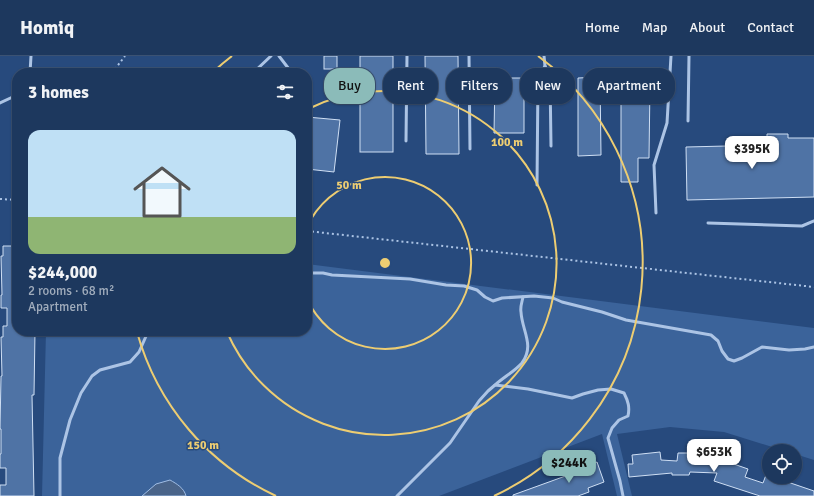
<!DOCTYPE html>
<html lang="en">
<head>
<meta charset="utf-8">
<style>
  body { margin:0; font-family:Signika,sans-serif; background:#253f64; color:#f1f3f6; height:100vh; display:flex; flex-direction:column; font-size:15px; white-space:nowrap }
  * { box-sizing:border-box; margin:0 }
  p { font-size:13px; color:#a0acbc }
  .icon { flex:none; width:22px; height:22px; fill:none; stroke:currentColor; stroke-width:2; stroke-linecap:round; stroke-linejoin:round }
  .map { position:relative; flex:1; overflow:hidden }
  .panel { position:absolute; left:12px; top:12px; width:300px; height:268px; display:flex; flex-direction:column; background:#1d385e; border-radius:16px; box-shadow:0 1px 3px #0004,0 0 0 1px #3b5273 }
  .panel>* { flex:none }
  .guide { position:absolute; left:324px; top:12px; width:380px; height:36px; display:flex; gap:8px }
  .buttons { position:absolute; left:762px; top:388px; display:grid; gap:8px }
  .buttons a { display:grid; place-items:center; width:40px; height:40px; border-radius:50%; background:#1d385e; box-shadow:0 1px 3px #0004,0 0 0 1px #3b5273; font-size:20px }
  .price { position:absolute; translate:-50% -34px; padding:0 9px; border-radius:8px; background:#fff; color:#222; font-size:13px; line-height:26px; filter:drop-shadow(0 1px 2px #0008) }
  .price::after { content:''; position:absolute; left:50%; top:24px; width:12px; height:9px; margin-left:-6px; background:inherit; clip-path:polygon(0 0,100% 0,50% 100%) }
  .price.current { background:#8bbbb9; color:#111 }
  ul { padding:0; list-style:none }
  li { display:grid; align-content:center; gap:8px; height:212px; padding:0 16px }
  li span { display:grid; place-items:center; height:124px; border-radius:12px; color:#555 }
  li>.icon { margin-inline-start:auto }
  span .icon { width:72px; height:72px; fill:#fffc; stroke-width:1 }
  li b { font-size:17px }
  h2 { display:flex; justify-content:space-between; align-items:center; height:48px; padding:0 16px; font-size:17px }
  .tag { padding:0 14px; border-radius:16px; background:#1d385e; box-shadow:0 1px 3px #0004,0 0 0 1px #3b5273; font-size:14px; line-height:36px }
  .tag.current { background:#8bbbb9; color:#111 }
  header { display:flex; align-items:center; gap:24px; box-sizing:border-box; height:56px; padding:0 20px; background:#1d385e; border-bottom:1px solid #3b5273 }
  header strong { font-size:19px }
  nav { display:flex; gap:22px; margin-inline-start:auto; font-size:14px }
  .map>svg:first-child { display:block }
  .green { fill:#3b639a }
  .water { fill:#4a6489; stroke:#a1bee5 }
  .building { fill:#4f73a5; stroke:#cfdff4 }
  .lines { fill:none; stroke-linecap:round; stroke-linejoin:round }
  .path { stroke:#acc4e5; stroke-width:2; stroke-dasharray:2 3; stroke-linecap:butt }
  .service { stroke:#acc4e5; stroke-width:3 }
  .ring { fill:none; stroke:#edcd72; stroke-width:2 }
  .centre { fill:#edcd72; stroke:#274a7d; stroke-width:2 }
  .ring-label { font-size:12px; text-anchor:middle; font-weight:bold; fill:#edcd72; stroke:#274a7d; stroke-width:3; stroke-linejoin:round; paint-order:stroke }
</style>
</head>
<body>
<header>
<strong>Homiq</strong>
<nav><a>Home</a><a>Map</a><a>About</a><a>Contact</a></nav>
</header>
<div class="map">
<svg width="814" height="440" viewBox="0 0 814 440">
  <rect width="100%" height="100%" fill="#274a7d"/>
  <polygon class="green" points="307,208 814,272 814,404 795,398 795,395 785,395 724,376 670,371 617,378 632,440 617,440 602,378 439,440 42,440 46,275 307,275"/>
  <path class="water" d="M170,424C177,428 184,432 186,440H142L156,428Z"/>
  <g class="building">
    <rect x="324" y="0" width="13" height="13"/>
    <rect x="360" y="0" width="33" height="96"/>
    <polygon points="425,0 458,0 459,98 426,98"/>
    <polygon points="600,21 601,99 578,100 578,22"/>
    <polygon points="495,22 524,22 524,77 494,77"/>
    <polygon points="621,28 650,28 649,102 638,102 638,126 621,126"/>
    <polygon points="307,61 340,64 334,116 307,113"/>
    <polygon points="767,78 788,78 788,82 814,82 814,141 687,144 686,91 767,89"/>
    <polygon points="3,190 17,190 17,275 35,275 34,339 32,339 34,440 0,440 0,429 6,429 6,412 0,412 0,398 1,398 1,373 0,373 1,320 2,320 1,281 3,281 3,270 7,270 7,252 1,252 1,239 2,239 1,200 3,200"/>
    <polygon points="660,396 661,404 677,405 678,397 708,397 708,399 748,413 745,421 763,427 766,419 769,420 769,421 773,421 814,435 814,440 760,440 714,425 717,417 690,416 689,419 672,419 672,417 629,421 628,408 633,408 632,399"/>
    <polygon points="597,406 604,426 588,432 589,436 578,440 513,440 513,439 582,414 581,412"/>
  </g>
  <g class="lines">
    <g class="path">
      <polyline points="112,17 125,0"/>
      <polyline points="0,143 17,144"/>
      <polyline points="307,175 814,231"/>
    </g>
    <g class="service">
      <polyline points="279,0 292,17"/>
      <polyline points="469,0 470,93"/>
      <polyline points="545,10 550,21 551,90"/>
      <polyline points="30,17 31,0"/>
      <polyline points="253,17 271,0"/>
      <polyline points="0,47 17,39"/>
      <polyline points="688,65 689,0"/>
      <polyline points="406,85 407,0"/>
      <polyline points="537,129 538,22 545,10 544,0"/>
      <polyline points="656,157 654,109 667,67 671,0"/>
      <polyline points="708,167 802,170 814,165"/>
      <polyline points="307,217 323,217 332,219 410,223 446,229 464,230 477,234 485,241 493,245 502,242 534,240 553,242 562,246 602,256 626,264 711,279 718,285 722,295 728,303 734,305 742,302 762,291 789,294 805,293 814,291"/>
      <path d="M495,329C504,321 515,315 522,307C535,289 522,275 521,256C520,251 522,246 523,241"/>
      <polyline points="60,440 60,402 70,364 81,337 92,320 100,314 130,306 139,296 147,278 153,275"/>
      <path d="M397,440L450,387L479,345L488,335L495,329L528,333L572,342L583,338L598,334L611,333L624,337C628,345 630,351 628,360L619,364L612,372L608,382L620,425L623,440"/>
    </g>
  </g>
  <g class="ring">
    <path d="M307 171A86 86 0 1 1 307 243"/>
    <path d="M308 53A172 172 0 1 1 227 276"/>
    <path d="M276 440A257 257 0 0 1 137 276M213 16A257 257 0 0 1 232 0M538 0A257 257 0 0 1 494 440"/>
  </g>
  <circle cx="385" cy="207" r="6" class="centre"/>
  <g class="ring-label">
    <text x="507" y="90">100 m</text>
    <text x="349" y="133">50 m</text>
    <text x="203" y="393">150 m</text>
  </g>
</svg>
<div class="buttons">
<a><svg class="icon" aria-label="locate" viewBox="0 0 24 24"><circle cx="12" cy="12" r="6"/><path d="M12 2v4M12 18v4M2 12h4M18 12h4"/></svg></a>
</div>
<b class="price" style="left:752px;top:114px">$395K</b>
<b class="price" style="left:714px;top:417px">$653K</b>
<b class="price current" style="left:569px;top:428px">$244K</b>
<div class="guide">
<a class="tag current">Buy</a>
<a class="tag">Rent</a>
<a class="tag">Filters</a>
<a class="tag">New</a>
<a class="tag">Apartment</a>
</div>
<section class="panel">
<h2>3 homes<svg class="icon" aria-label="filters" viewBox="0 0 24 24"><path d="M4 7h16M4 17h16"/><circle cx="9" cy="7" r="2"/><circle cx="15" cy="17" r="2"/></svg></h2>
<ul>
<li><span style="background:linear-gradient(#bfe0f5 70%,#8fb573 0)"><svg class="icon" aria-label="home" viewBox="0 0 24 24"><path d="M3 11l9-7 9 7M6 9v11h12V9"/></svg></span><div><b>$244,000</b><p>2 rooms · 68 m²</p><p>Apartment</p></div></li>
</ul>
</section>
</div>
</body>
</html>
